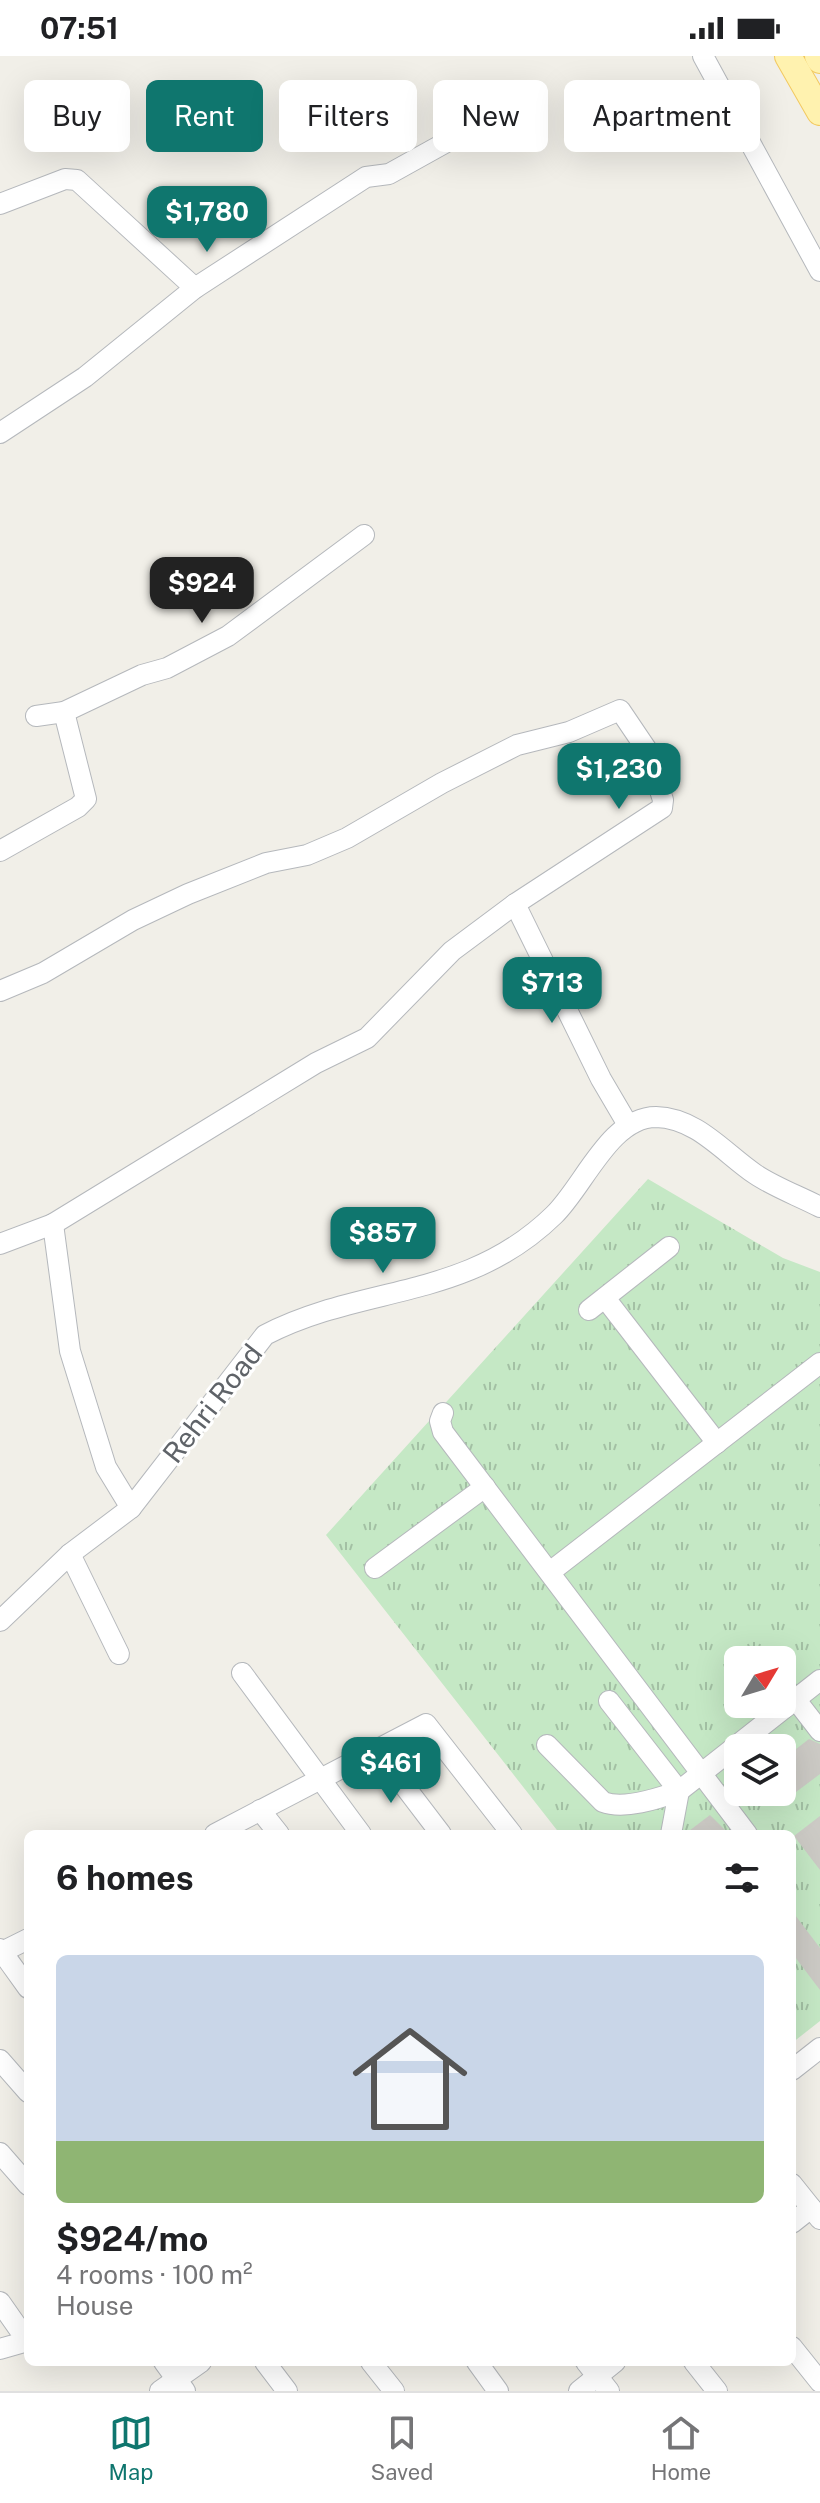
<!DOCTYPE html>
<html lang="en">
<head>
<meta charset="utf-8">
<style>
  body { margin:0; font-family:"Public Sans",sans-serif; background:#f2f2f2; color:#202124; height:100vh; display:flex; flex-direction:column; font-size:30px; white-space:nowrap }
  * { box-sizing:border-box; margin:0 }
  p { font-size:26px; color:#757577 }
  .icon { flex:none; width:44px; height:44px; fill:none; stroke:currentColor; stroke-width:2; stroke-linecap:round; stroke-linejoin:round }
  .map { position:relative; flex:1; overflow:hidden }
  .side { position:absolute; left:24px; top:1774px; width:772px; height:536px; display:flex; flex-direction:column; background:#fff; border-radius:12px; box-shadow:0 8px 32px #0002 }
  .side>* { flex:none }
  .banner { position:absolute; left:24px; top:24px; width:772px; height:72px; display:flex; gap:16px }
  .needle { width:52px; rotate:52deg }
  .buttons { position:absolute; left:724px; top:1590px; display:grid; gap:16px }
  .buttons a { display:grid; place-items:center; width:72px; height:72px; border-radius:12px; background:#fff; box-shadow:0 8px 32px #0002; font-size:40px }
  .price { position:absolute; translate:-50% -68px; padding:0 18px; border-radius:16px; background:#0f766e; color:#fff; font-size:26px; line-height:52px; filter:drop-shadow(0 2px 4px #0008) }
  .price::after { content:''; position:absolute; left:50%; top:48px; width:24px; height:18px; margin-left:-12px; background:inherit; clip-path:polygon(0 0,100% 0,50% 100%) }
  .price.current { background:#222; color:#fff }
  ul { padding:0; list-style:none }
  li { display:grid; align-content:center; gap:16px; height:424px; padding:0 32px }
  li+li { border-top:2px solid #e0e0e0 }
  li span { display:grid; place-items:center; height:248px; border-radius:12px; color:#555 }
  li>.icon { margin-inline-start:auto }
  span .icon { width:144px; height:144px; fill:#fffc; stroke-width:1 }
  li b { font-size:34px }
  h2 { display:flex; justify-content:space-between; align-items:center; height:96px; padding:0 32px; font-size:34px }
  .tag { padding:0 28px; border-radius:12px; background:#fff; box-shadow:0 8px 32px #0002; font-size:28px; line-height:72px }
  .tag.current { background:#0f766e; color:#fff }
  .status { display:flex; justify-content:space-between; align-items:center; height:56px; padding:0 40px; background:#fff; direction:ltr }
  .status svg { height:22px; fill:currentColor }
  .dock { display:flex; justify-content:space-around; align-items:center; height:112px; border-top:2px solid #e0e0e0; background:#fff; font-size:22px; color:#757577 }
  .dock a { display:grid; justify-items:center; gap:4px }
  .dock .current { color:#0f766e }
  .map>svg:first-child { display:block }
  .grass { fill:url(#grass-tufts); fill-rule:evenodd }
  .building { fill:#cccac5 }
  .lines { fill:none; stroke-linecap:round; stroke-linejoin:round }
  .minor-casing { stroke:#b5b8bc; stroke-width:22 }
  .major-casing { stroke:#f2c960; stroke-width:28 }
  .minor { stroke:#fff; stroke-width:20 }
  .major { stroke:#fff2af; stroke-width:26 }
  .labels { text-anchor:middle; dominant-baseline:central; stroke-width:6; stroke-linejoin:round; paint-order:stroke }
  .street-label { font-size:28px; fill:#5f6368; stroke:#fff }
</style>
</head>
<body>
<div class="status"><b>07:51</b><svg viewBox="0 0 49 12"><path d="M0 12V9h3v3zM5 12V6h3v6zM10 12V3h3v9zM15 12V0h3v12zM26 1h20v11H26zM47 4h2v5h-2z"/></svg></div>
<div class="map">
<svg width="820" height="2335" viewBox="0 0 820 2335">
  <defs>
    <pattern id="grass-tufts" width="24" height="20" patternUnits="userSpaceOnUse" patternTransform="scale(2)"><rect width="24" height="20" fill="#c5e8c5"/><path d="M3 7l-1-3M5 7V3M7 7l1-3M15 17l-1-3M17 17v-4M19 17l1-3" fill="none" stroke="#a3c0a4"/></pattern>
  </defs>
  <rect width="100%" height="100%" fill="#f1efe8"/>
  <path class="grass" d="M648,1123L783,1202L820,1216V1965L792,1987V1778H560L326,1479ZM738,1604H782V1648H738ZM738,1692H782V1736H738Z"/>
  <g class="building">
    <polygon points="809,1683 820,1688 820,1718 788,1742 782,1734 782,1704"/>
    <polygon points="710,1759 729,1778 685,1778"/>
    <polygon points="820,1760 820,1814 794,1780"/>
    <polygon points="792,1855 820,1892 820,1934 792,1897"/>
  </g>
  <g class="lines">
    <g class="minor-casing">
      <g id="minor">
        <polyline points="703,0 820,215"/>
        <polyline points="0,148 65,123 77,124 195,232"/>
        <polyline points="0,377 85,321 195,232 366,121 389,118 452,83"/>
        <polyline points="36,660 64,656 142,619 167,612 228,580 364,479"/>
        <polyline points="0,795 78,751 86,743 64,656"/>
        <polyline points="515,848 601,1023 628,1069"/>
        <polyline points="0,935 43,917 133,864 188,838 266,807 307,799 347,782 442,727 517,689 569,676 620,654 647,694 663,744 662,752 515,848 452,895 367,982 316,1007 53,1168 0,1188"/>
        <polyline points="53,1168 70,1295 106,1411 131,1452"/>
        <polyline points="605,1242 717,1387"/>
        <polyline points="589,1254 669,1191"/>
        <polyline points="443,1357 440,1365 443,1376 747,1778"/>
        <polyline points="70,1498 119,1598"/>
        <polyline points="375,1512 485,1431"/>
        <polyline points="550,1516 820,1307"/>
        <path d="M0,1565L70,1498L131,1452L265,1279C363,1228 466,1245 554,1159C584,1130 610,1061 656,1061C697,1062 724,1097 755,1118C774,1131 799,1140 820,1151"/>
        <polyline points="242,1617 361,1778"/>
        <polyline points="796,1644 820,1675"/>
        <polyline points="609,1645 679,1735 671,1778"/>
        <path d="M547,1689L603,1746C624,1754 657,1743 679,1735L820,1624"/>
        <polyline points="377,1694 441,1778"/>
        <polyline points="260,1754 279,1778"/>
        <polyline points="215,1778 426,1668 512,1778"/>
        <polyline points="0,1893 28,1932"/>
        <polyline points="0,1897 28,1883"/>
        <polyline points="0,2004 28,2036"/>
        <polyline points="792,2014 820,1992"/>
        <polyline points="0,2097 28,2129"/>
        <polyline points="792,2128 820,2163"/>
        <polyline points="792,2167 811,2152"/>
        <polyline points="0,2246 28,2286"/>
        <polyline points="792,2291 820,2326"/>
        <polyline points="0,2293 28,2285"/>
        <polyline points="164,2306 185,2335"/>
        <polyline points="265,2306 287,2335"/>
        <polyline points="371,2306 394,2335"/>
        <polyline points="477,2306 498,2335"/>
        <polyline points="586,2306 609,2335"/>
        <polyline points="694,2306 717,2335"/>
        <polyline points="160,2335 201,2306"/>
        <polyline points="579,2335 615,2306"/>
      </g>
    </g>
    <g class="major-casing">
      <g id="major">
        <polyline points="788,0 820,56"/>
        <polyline points="818,0 820,4"/>
      </g>
    </g>
    <use href="#minor" class="minor"/>
    <use href="#major" class="major"/>
  </g>
  <g class="labels">
    <g class="street-label">
      <text transform="translate(212 1347) rotate(-52)">Rehri Road</text>
    </g>
  </g>
</svg>
<div class="buttons">
<a><svg class="needle" viewBox="-14 -14 28 28"><path d="M0-13l5 13h-10z" fill="#e53935"/><path d="M0 13l5-13h-10z" fill="#757577"/></svg></a>
<a><svg class="icon" aria-label="layers" viewBox="0 0 24 24"><path d="M12 4l9 5-9 5-9-5zM3 14l9 5 9-5"/></svg></a>
</div>
<b class="price" style="left:207px;top:198px">$1,780</b>
<b class="price current" style="left:202px;top:569px">$924</b>
<b class="price" style="left:619px;top:755px">$1,230</b>
<b class="price" style="left:552px;top:969px">$713</b>
<b class="price" style="left:383px;top:1219px">$857</b>
<b class="price" style="left:391px;top:1749px">$461</b>
<div class="banner">
<a class="tag">Buy</a>
<a class="tag current">Rent</a>
<a class="tag">Filters</a>
<a class="tag">New</a>
<a class="tag">Apartment</a>
</div>
<section class="side">
<h2>6 homes<svg class="icon" aria-label="filters" viewBox="0 0 24 24"><path d="M4 7h16M4 17h16"/><circle cx="9" cy="7" r="2"/><circle cx="15" cy="17" r="2"/></svg></h2>
<ul>
<li><span style="background:linear-gradient(#c9d6e8 75%,#8fb573 0)"><svg class="icon" aria-label="home" viewBox="0 0 24 24"><path d="M3 11l9-7 9 7M6 9v11h12V9"/></svg></span><div><b>$924/mo</b><p>4 rooms · 100 m²</p><p>House</p></div></li>
</ul>
</section>
</div>
<nav class="dock">
<a class="current"><svg class="icon" aria-label="map" viewBox="0 0 24 24"><path d="M3 6l6-2 6 2 6-2v14l-6 2-6-2-6 2zM9 4v14M15 6v14"/></svg>Map</a>
<a><svg class="icon" aria-label="saved" viewBox="0 0 24 24"><path d="M7 4h10v16l-5-4-5 4z"/></svg>Saved</a>
<a><svg class="icon" aria-label="home" viewBox="0 0 24 24"><path d="M3 11l9-7 9 7M6 9v11h12V9"/></svg>Home</a>
</nav>
</body>
</html>
